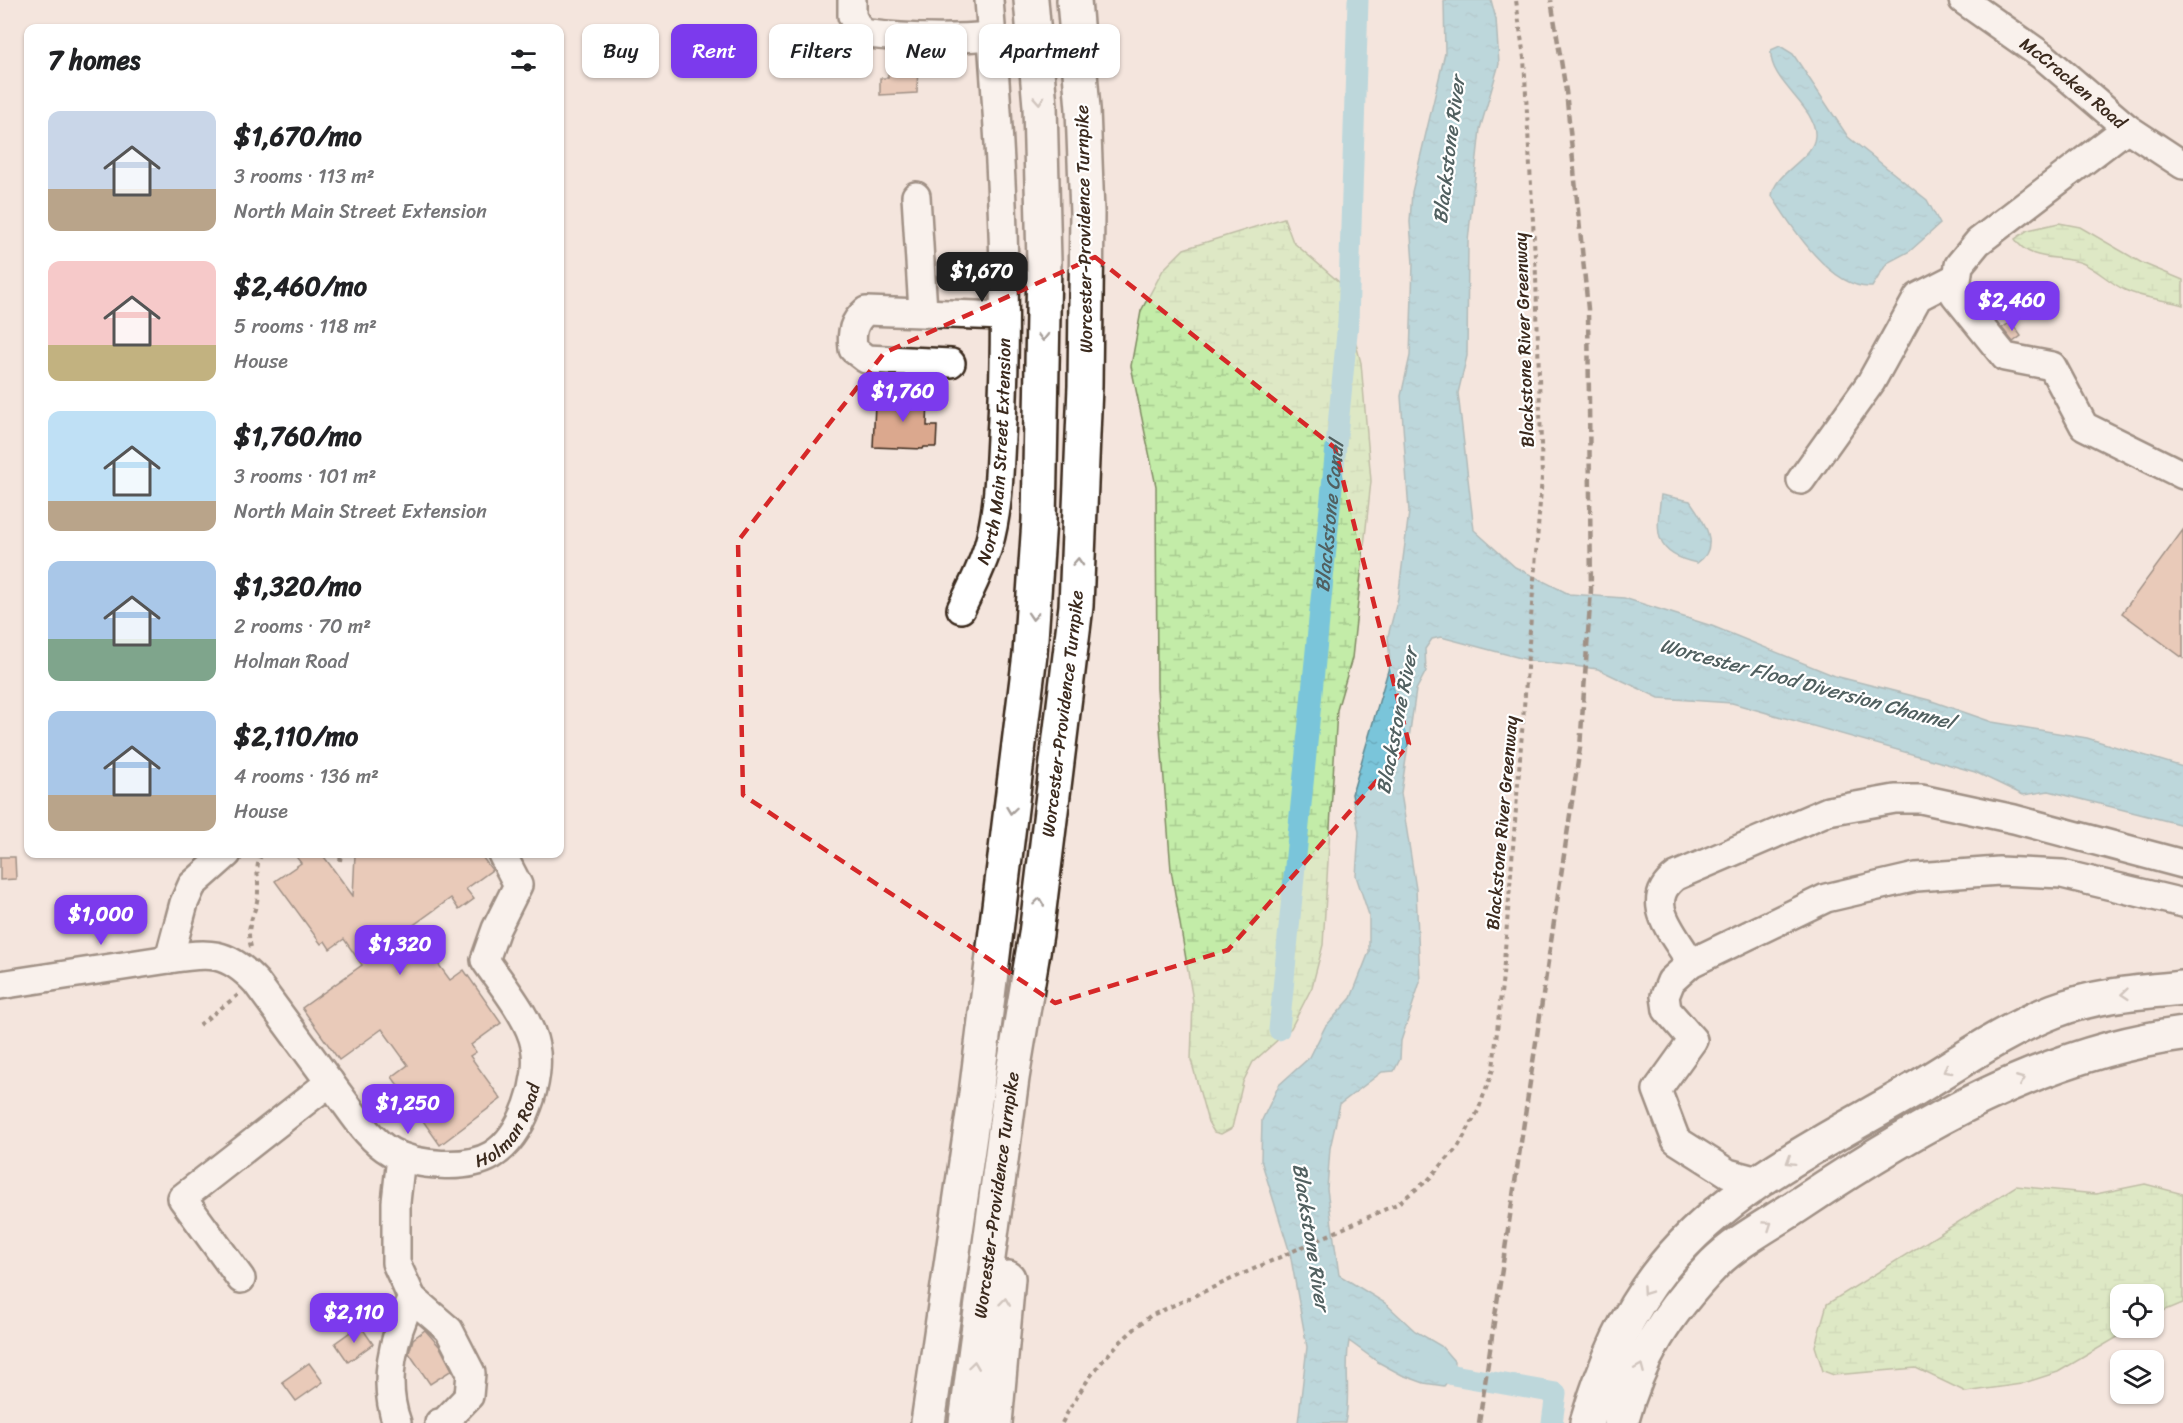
<!DOCTYPE html>
<html lang="en">
<head>
<meta charset="utf-8">
<style>
  body { margin:0; font-family:Sriracha,sans-serif; background:#f2f2f2; color:#202124; height:100vh; display:flex; flex-direction:column; font-size:22px; white-space:nowrap }
  * { box-sizing:border-box; margin:0 }
  p { font-size:20px; color:#757577 }
  .icon { flex:none; width:33px; height:33px; fill:none; stroke:currentColor; stroke-width:2; stroke-linecap:round; stroke-linejoin:round }
  .map { position:relative; flex:1; overflow:hidden }
  .details { position:absolute; left:24px; top:24px; width:540px; height:834px; display:flex; flex-direction:column; background:#fff; border-radius:12px; box-shadow:0 2px 4px #0004 }
  .details>* { flex:none }
  .banner { position:absolute; left:582px; top:24px; width:570px; height:54px; display:flex; gap:12px }
  .tools { position:absolute; left:2110px; top:1284px; display:grid; gap:12px }
  .tools a { display:grid; place-items:center; width:54px; height:54px; border-radius:12px; background:#fff; box-shadow:0 2px 4px #0004; font-size:30px }
  .price { position:absolute; translate:-50% -51px; padding:0 14px; border-radius:12px; background:#7c3aed; color:#fff; font-size:20px; line-height:39px; filter:drop-shadow(0 2px 3px #0008) }
  .price::after { content:''; position:absolute; left:50%; top:36px; width:18px; height:14px; margin-left:-9px; background:inherit; clip-path:polygon(0 0,100% 0,50% 100%) }
  .price.current { background:#222; color:#fff }
  ul { padding:0; list-style:none }
  li { display:flex; align-items:center; gap:18px; height:150px; padding:0 24px }
  li span { display:grid; place-items:center; flex:none; width:168px; height:120px; border-radius:12px; color:#555 }
  li>.icon { margin-inline-start:auto }
  span .icon { width:72px; height:72px; fill:#fffc; stroke-width:1 }
  li b { font-size:26px }
  h2 { display:flex; justify-content:space-between; align-items:center; height:72px; padding:0 24px; font-size:26px }
  .tag { padding:0 21px; border-radius:12px; background:#fff; box-shadow:0 2px 4px #0004; font-size:21px; line-height:54px }
  .tag.current { background:#7c3aed; color:#fff }
  .map>svg:first-child { display:block }
  .wetland { fill:url(#wetland-marsh); stroke:#7f8b63; stroke-width:1.5 }
  .water { fill:url(#water-ripples); stroke:#61878f; stroke-width:1.5 }
  .lines { fill:none; stroke-linecap:round; stroke-linejoin:round }
  .canal { stroke:#7ac5da; stroke-width:21 }
  .building { fill:#dba88e; stroke:#3b2a1e; stroke-width:1.5 }
  .minor-casing { stroke:#3b2a1e; stroke-width:32 }
  .highway-casing { stroke:#3b2a1e; stroke-width:38 }
  .path { stroke:#3b2a1e; stroke-width:4; stroke-dasharray:4.5 4.5; stroke-linecap:butt }
  .minor { stroke:#fff; stroke-width:27 }
  .highway { stroke:#fff; stroke-width:33 }
  .rail { stroke:#3b2a1e; stroke-width:4.5; stroke-dasharray:9 4.5; stroke-linecap:butt }
  .oneway { stroke:#a79f9a }
  .marked { fill:none; stroke:#d62828; stroke-width:4.5; stroke-dasharray:12 8; stroke-linejoin:round }
  .labels { text-anchor:middle; dominant-baseline:central; stroke-width:4.5; stroke-linejoin:round; paint-order:stroke }
  .street-label { font-size:18px; fill:#3b2a1e; stroke:#fff }
  .water-label { font-size:20px; font-style:italic; fill:#516060; stroke:#fff }
</style>
</head>
<body>
<div class="map">
<svg width="2183" height="1423" viewBox="0 0 2183 1423">
  <defs>
    <pattern id="wetland-marsh" width="20" height="14" patternUnits="userSpaceOnUse" patternTransform="scale(1.5)"><rect width="20" height="14" fill="#c3eca8"/><path d="M1 5h8M5 5V1M11 12h8M15 12V8" fill="none" stroke="#a8cb90"/></pattern>
    <pattern id="water-ripples" width="26" height="14" patternUnits="userSpaceOnUse" patternTransform="scale(1.5)"><rect width="26" height="14" fill="#7ac5da"/><path d="M2 4q2-2 4 0t4 0M15 11q2-2 4 0t4 0" fill="none" stroke="#6aa9bb"/></pattern>
  </defs>
  <rect width="100%" height="100%" fill="#f4e5dd"/>
  <filter id="ink" filterUnits="userSpaceOnUse"><feTurbulence type="fractalNoise" baseFrequency=".0167" numOctaves="2"/><feDisplacementMap in="SourceGraphic" scale="12" xChannelSelector="R" yChannelSelector="G"/><feConvolveMatrix kernelMatrix="1 2 1 2 8 2 1 2 1" color-interpolation-filters="sRGB"/></filter>
  <g filter="url(#ink)">
    <g class="wetland">
      <polygon points="1284,218 1293,242 1340,283 1361,363 1371,481 1352,658 1337,710 1323,945 1312,987 1291,1028 1253,1062 1243,1082 1232,1128 1221,1134 1214,1132 1208,1122 1191,1060 1193,1001 1171,870 1157,689 1156,486 1131,366 1141,311 1163,270 1184,249"/>
      <path d="M2059,223L2080,227L2142,263L2183,280V305C2164,299 2144,299 2125,290C2110,283 2097,269 2082,263C2059,255 2029,262 2015,239L2028,230Z"/>
      <polygon points="2145,1184 2183,1194 2183,1303 2154,1315 2154,1294 2121,1294 2121,1328 2133,1328 2058,1372 2021,1384 1966,1392 1916,1368 1834,1375 1823,1371 1815,1346 1827,1304 2016,1186 2096,1194"/>
    </g>
    <g class="water">
      <path d="M1444,0H1491L1496,19L1499,64L1480,129L1468,241L1467,356L1458,393L1474,530L1515,567L1569,594L1624,598L1712,626L1835,676L1929,700L1992,722L2087,738L2183,767V825L2049,791L2023,795L1975,772L1732,703L1659,698L1598,669L1532,661L1441,637L1432,639L1425,649L1426,671L1416,690L1401,793L1416,889L1420,982L1401,1041L1400,1059L1394,1071L1382,1072L1340,1104L1330,1148L1327,1189L1339,1275L1385,1303L1415,1331L1441,1346L1454,1361L1453,1375L1444,1386L1424,1383L1402,1375L1378,1362L1349,1341C1344,1368 1351,1396 1345,1423H1298L1307,1347L1290,1253L1261,1160L1262,1120L1279,1085L1310,1057L1325,1027L1351,998L1369,952V915L1356,876L1359,832L1352,794L1390,664L1388,636L1398,598L1409,512L1401,396L1410,356L1413,264L1410,222L1412,192L1445,53Z"/>
      <path d="M1780,46L1793,54L1848,137L1927,200L1940,224L1910,251L1887,263L1872,287C1831,290 1791,226 1772,196C1774,172 1814,159 1815,136C1817,106 1768,82 1771,50Z"/>
      <path d="M1661,495L1690,501C1703,519 1722,547 1697,563C1653,554 1656,533 1661,495Z"/>
    </g>
    <g class="lines">
      <g class="canal">
        <path id="s1" d="M1279,1030L1348,323L1358,0"/>
        <polyline points="1426,1364 1453,1375 1556,1393 1552,1423"/>
      </g>
    </g>
    <g class="building">
      <polygon points="918,62 917,93 880,95 880,78 888,78 888,64"/>
      <polygon points="2011,322 2021,336 2013,342 2002,328"/>
      <polygon points="881,395 928,397 927,426 937,426 936,447 924,447 923,449 873,447 875,404 880,404"/>
      <polygon points="2183,530 2183,658 2122,613"/>
      <polygon points="294,854 322,854 353,896 355,854 480,854 492,870 466,889 474,899 459,910 451,898 411,927 450,980 464,970 501,1023 471,1045 476,1052 470,1056 501,1099 440,1145 392,1077 408,1065 382,1029 339,1060 302,1008 362,965 344,939 330,949 325,941 321,944 275,881 301,863"/>
      <polygon points="0,857 15,857 16,879 0,880"/>
      <polygon points="360,1325 373,1344 348,1362 335,1343"/>
      <polygon points="425,1330 440,1347 452,1370 430,1384 409,1353 413,1339"/>
      <polygon points="309,1363 323,1382 296,1401 282,1382"/>
    </g>
    <g class="lines">
      <g class="minor-casing">
        <g id="minor">
          <path d="M852,0V16L861,33C906,39 947,40 992,36"/>
          <path id="s2" d="M1963,0L2044,57L2127,128L2183,165"/>
          <polyline points="2127,128 1978,242 1959,265 1955,295 2005,357 2052,366 2084,426 2183,475"/>
          <polyline points="916,196 923,311"/>
          <path d="M951,363L866,359L853,349C851,332 853,322 866,311L1004,316"/>
          <polyline points="1801,480 1871,382 1918,297 1957,277"/>
          <path id="s3" d="M961,609C971,589 981,569 988,547C1000,507 999,463 1002,421C1009,281 1000,140 989,0"/>
          <path id="s4" d="M227,854L192,885L184,903L169,959C209,952 227,951 256,982C283,1019 310,1055 337,1092C353,1113 368,1139 391,1152C416,1166 467,1170 492,1155C523,1136 542,1079 535,1046C530,1018 501,984 485,960L496,929L518,885L502,854"/>
          <path d="M1691,963C1674,933 1641,902 1676,876L1828,811L1895,799H1921L2014,819L2183,864"/>
          <polyline points="0,985 169,959"/>
          <polyline points="401,1157 396,1202 396,1263 412,1298 449,1330 471,1373 469,1396 444,1422 439,1423"/>
          <polyline points="1758,1181 1728,1173 1676,1140 1657,1090 1693,1040 1667,1010 1665,996 1671,981 1691,963 1826,898 1916,877 1999,871 2062,874 2183,903"/>
          <polyline points="241,1279 182,1198 330,1082"/>
          <path d="M397,1423C382,1382 393,1336 412,1298"/>
        </g>
      </g>
      <g class="highway-casing">
        <g id="highway">
          <polyline points="928,1423 976,1094 1030,654 1039,520 1044,262 1040,106 1031,0"/>
          <path id="s5" d="M966,1423L1012,1078L1036,934L1076,606L1085,386L1087,213L1083,109L1074,0"/>
          <polyline points="995,1423 1008,1278"/>
          <path d="M1587,1423C1604,1365 1626,1313 1664,1266C1730,1185 1828,1140 1915,1089C1960,1062 2005,1030 2054,1011C2095,995 2139,992 2183,988"/>
          <path d="M1621,1423C1639,1356 1666,1314 1714,1264C1738,1240 1772,1223 1800,1204C1915,1127 2043,1052 2183,1034"/>
        </g>
      </g>
      <g class="path">
        <polyline points="340,861 341,854"/>
        <path d="M251,947C244,922 258,914 258,891C259,877 254,866 262,854"/>
        <polyline points="199,1025 238,995"/>
        <path d="M1062,1423C1086,1377 1109,1349 1150,1316L1397,1204L1428,1180L1458,1147L1478,1111L1493,1069L1503,975L1542,477L1536,276L1524,58L1516,0"/>
      </g>
      <use href="#minor" class="minor"/>
      <use href="#highway" class="highway"/>
      <polyline class="rail" points="1479,1423 1580,748 1591,590 1588,309 1566,91 1551,0"/>
    </g>
    <defs><path id="oneway-chevron" d="M-2-3.5L2.5 0L-2 3.5" fill="none" stroke-width="1.6" stroke-linecap="round" stroke-linejoin="round" transform="scale(1.5)"/></defs>
    <g class="oneway">
      <use href="#oneway-chevron" transform="translate(1039 100) rotate(86)"/>
      <use href="#oneway-chevron" transform="translate(1043 337) rotate(91)"/>
      <use href="#oneway-chevron" transform="translate(1078 562) rotate(-87)"/>
      <use href="#oneway-chevron" transform="translate(1033 616) rotate(94)"/>
      <use href="#oneway-chevron" transform="translate(1011 810) rotate(98)"/>
      <use href="#oneway-chevron" transform="translate(1039 902) rotate(-83)"/>
      <use href="#oneway-chevron" transform="translate(2125 994) rotate(175)"/>
      <use href="#oneway-chevron" transform="translate(1947 1070) rotate(149)"/>
      <use href="#oneway-chevron" transform="translate(2021 1080) rotate(-22)"/>
      <use href="#oneway-chevron" transform="translate(1790 1161) rotate(148)"/>
      <use href="#oneway-chevron" transform="translate(1768 1225) rotate(-34)"/>
      <use href="#oneway-chevron" transform="translate(1646 1291) rotate(125)"/>
      <use href="#oneway-chevron" transform="translate(1005 1302) rotate(-83)"/>
      <use href="#oneway-chevron" transform="translate(974 1365) rotate(-82)"/>
      <use href="#oneway-chevron" transform="translate(1640 1368) rotate(-67)"/>
    </g>
  </g>
  <path d="M0 0H2183V1423H0ZM1095,257L1335,448L1409,744L1228,950L1055,1003L743,795L738,541L884,353Z" fill="#f4e5dd" fill-opacity=".55" fill-rule="evenodd"/>
  <path class="marked" d="M1095,257L1335,448L1409,744L1228,950L1055,1003L743,795L738,541L884,353Z"/>
  <g class="labels">
    <g class="street-label">
      <text stroke="none"><textPath href="#s2" startOffset="138">McCracken Road</textPath></text>
      <text transform="translate(1084 229) rotate(-91)">Worcester-Providence Turnpike</text>
      <text transform="translate(1524 340) rotate(-92)">Blackstone River Greenway</text>
      <text stroke="none"><textPath href="#s3" startOffset="164">North Main Street Extension</textPath></text>
      <text stroke="none"><textPath href="#s5" startOffset="716">Worcester-Providence Turnpike</textPath></text>
      <text transform="translate(1502 823) rotate(-85)">Blackstone River Greenway</text>
      <text stroke="none"><textPath href="#s4" startOffset="576">Holman Road</textPath></text>
      <text stroke="none"><textPath href="#s5" startOffset="230">Worcester-Providence Turnpike</textPath></text>
    </g>
    <g class="water-label">
      <text transform="translate(1449 150) rotate(-83)">Blackstone River</text>
      <text stroke="none"><textPath href="#s1" startOffset="516">Blackstone Canal</textPath></text>
      <text transform="translate(1807 684) rotate(15)">Worcester Flood Diversion Channel</text>
      <text transform="translate(1397 721) rotate(-79)">Blackstone River</text>
      <text transform="translate(1311 1237) rotate(81)">Blackstone River</text>
    </g>
  </g>
</svg>
<div class="tools">
<a><svg class="icon" aria-label="locate" viewBox="0 0 24 24"><circle cx="12" cy="12" r="6"/><path d="M12 2v4M12 18v4M2 12h4M18 12h4"/></svg></a>
<a><svg class="icon" aria-label="layers" viewBox="0 0 24 24"><path d="M12 4l9 5-9 5-9-5zM3 14l9 5 9-5"/></svg></a>
</div>
<b class="price current" style="left:982px;top:303px">$1,670</b>
<b class="price" style="left:2012px;top:332px">$2,460</b>
<b class="price" style="left:903px;top:423px">$1,760</b>
<b class="price" style="left:101px;top:946px">$1,000</b>
<b class="price" style="left:400px;top:976px">$1,320</b>
<b class="price" style="left:408px;top:1135px">$1,250</b>
<b class="price" style="left:354px;top:1344px">$2,110</b>
<div class="banner">
<a class="tag">Buy</a>
<a class="tag current">Rent</a>
<a class="tag">Filters</a>
<a class="tag">New</a>
<a class="tag">Apartment</a>
</div>
<section class="details">
<h2>7 homes<svg class="icon" aria-label="filters" viewBox="0 0 24 24"><path d="M4 7h16M4 17h16"/><circle cx="9" cy="7" r="2"/><circle cx="15" cy="17" r="2"/></svg></h2>
<ul>
<li><span style="background:linear-gradient(#c9d6e8 65%,#b9a48a 0)"><svg class="icon" aria-label="home" viewBox="0 0 24 24"><path d="M3 11l9-7 9 7M6 9v11h12V9"/></svg></span><div><b>$1,670/mo</b><p>3 rooms · 113 m²</p><p>North Main Street Extension</p></div></li>
<li><span style="background:linear-gradient(#f6c9c9 70%,#c2b280 0)"><svg class="icon" aria-label="home" viewBox="0 0 24 24"><path d="M3 11l9-7 9 7M6 9v11h12V9"/></svg></span><div><b>$2,460/mo</b><p>5 rooms · 118 m²</p><p>House</p></div></li>
<li><span style="background:linear-gradient(#bfe0f5 75%,#b9a48a 0)"><svg class="icon" aria-label="home" viewBox="0 0 24 24"><path d="M3 11l9-7 9 7M6 9v11h12V9"/></svg></span><div><b>$1,760/mo</b><p>3 rooms · 101 m²</p><p>North Main Street Extension</p></div></li>
<li><span style="background:linear-gradient(#a9c7e8 65%,#7fa58c 0)"><svg class="icon" aria-label="home" viewBox="0 0 24 24"><path d="M3 11l9-7 9 7M6 9v11h12V9"/></svg></span><div><b>$1,320/mo</b><p>2 rooms · 70 m²</p><p>Holman Road</p></div></li>
<li><span style="background:linear-gradient(#a9c7e8 70%,#b9a48a 0)"><svg class="icon" aria-label="home" viewBox="0 0 24 24"><path d="M3 11l9-7 9 7M6 9v11h12V9"/></svg></span><div><b>$2,110/mo</b><p>4 rooms · 136 m²</p><p>House</p></div></li>
</ul>
</section>
</div>
</body>
</html>
